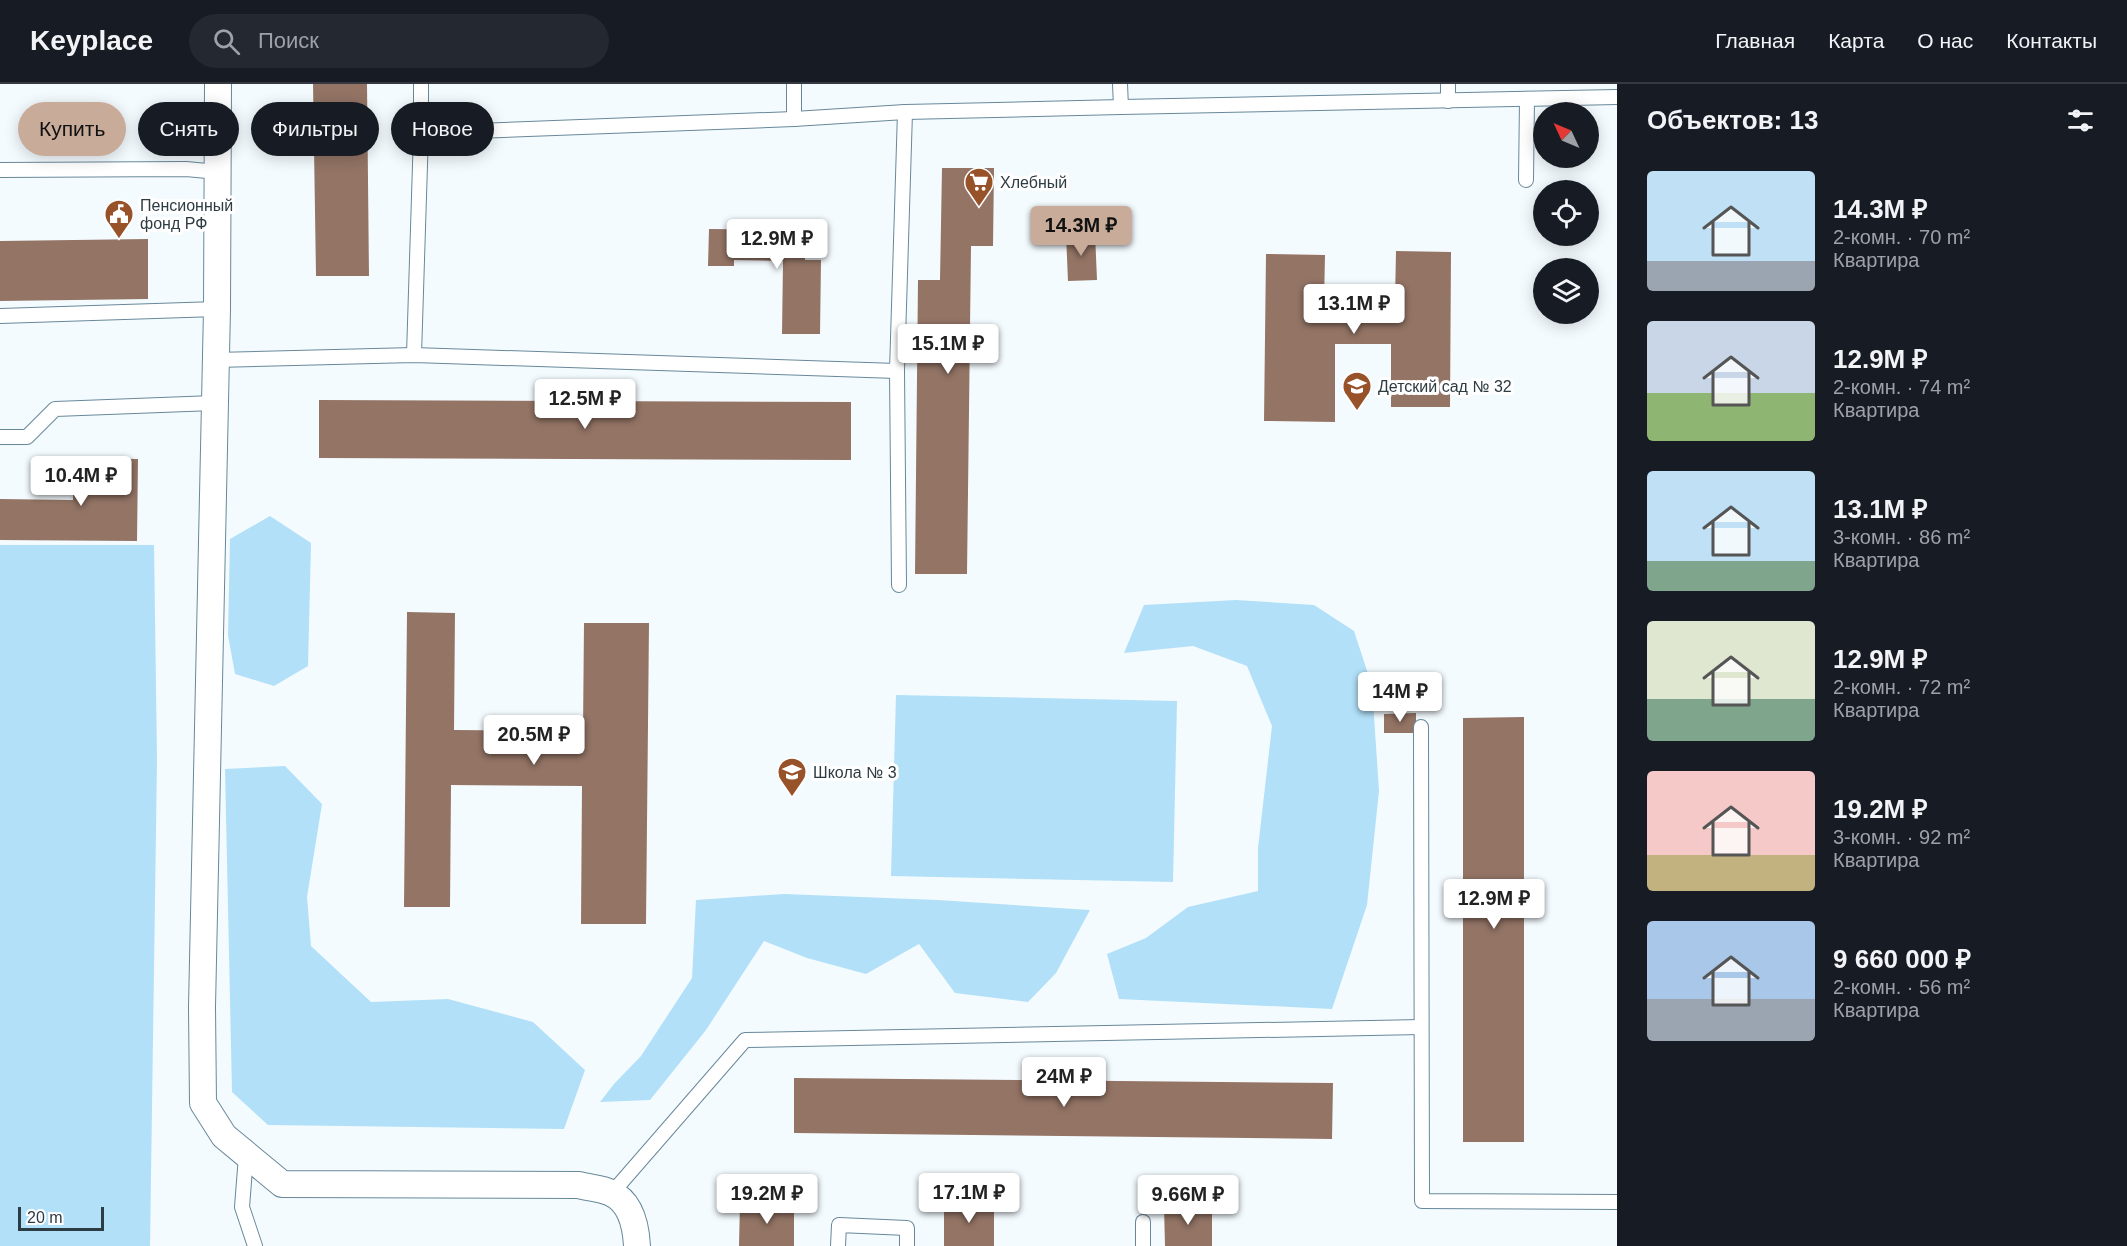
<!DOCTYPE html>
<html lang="ru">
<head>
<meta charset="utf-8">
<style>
  body { margin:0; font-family:Arial,sans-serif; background:#242831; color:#f1f3f6; height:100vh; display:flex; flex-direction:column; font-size:22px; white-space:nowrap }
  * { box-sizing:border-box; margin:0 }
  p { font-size:20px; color:#9ea1a6 }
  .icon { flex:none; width:33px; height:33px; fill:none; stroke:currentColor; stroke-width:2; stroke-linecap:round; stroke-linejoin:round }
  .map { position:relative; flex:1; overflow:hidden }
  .sheet { display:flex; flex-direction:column; background:#171b24; width:510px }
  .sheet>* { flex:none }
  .top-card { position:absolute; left:18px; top:18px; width:570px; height:54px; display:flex; gap:12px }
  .needle { width:39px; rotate:314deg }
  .fabs { position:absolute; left:1533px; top:18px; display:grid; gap:12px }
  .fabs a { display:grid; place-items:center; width:66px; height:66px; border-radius:50%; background:#171b24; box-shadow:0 3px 15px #0003; font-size:30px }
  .scale { position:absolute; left:18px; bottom:15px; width:86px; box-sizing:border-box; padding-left:6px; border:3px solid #2d3b42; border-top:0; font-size:16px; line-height:21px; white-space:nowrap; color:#2d3b42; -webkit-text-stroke:4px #fff; paint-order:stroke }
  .price { position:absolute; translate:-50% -51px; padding:0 14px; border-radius:6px; background:#fff; color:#222; font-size:20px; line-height:39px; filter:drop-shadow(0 2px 3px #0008) }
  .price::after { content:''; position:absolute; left:50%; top:36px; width:18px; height:14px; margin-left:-9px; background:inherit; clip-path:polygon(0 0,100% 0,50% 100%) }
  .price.active { background:#c9ab9a; color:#111 }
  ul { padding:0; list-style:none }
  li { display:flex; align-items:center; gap:18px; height:150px; padding:0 30px }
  li span { display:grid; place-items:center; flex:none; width:168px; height:120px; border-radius:6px; color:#555 }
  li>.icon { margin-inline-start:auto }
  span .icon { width:72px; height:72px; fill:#fffc; stroke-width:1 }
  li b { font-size:26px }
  h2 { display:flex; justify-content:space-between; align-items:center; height:72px; padding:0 30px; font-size:26px }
  .pill { padding:0 21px; border-radius:27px; background:#171b24; box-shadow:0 3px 15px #0003; font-size:21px; line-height:54px }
  .pill.active { background:#c9ab9a; color:#111 }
  header { display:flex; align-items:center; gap:36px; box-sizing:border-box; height:84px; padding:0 30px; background:#171b24; border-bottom:2px solid #363941 }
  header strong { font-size:28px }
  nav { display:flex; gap:33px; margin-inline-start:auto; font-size:21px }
  .search { width:420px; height:54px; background:#242831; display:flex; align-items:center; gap:15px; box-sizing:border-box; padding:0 21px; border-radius:33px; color:#9ea1a6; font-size:22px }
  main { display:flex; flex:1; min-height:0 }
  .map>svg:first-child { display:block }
  .green { fill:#b2e0f8 }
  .building { fill:#937465 }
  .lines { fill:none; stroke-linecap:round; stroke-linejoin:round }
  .service-casing { stroke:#68889a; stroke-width:16 }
  .minor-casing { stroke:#68889a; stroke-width:28 }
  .service { stroke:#fff; stroke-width:14 }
  .minor { stroke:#fff; stroke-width:26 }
  .labels { text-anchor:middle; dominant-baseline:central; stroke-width:6; stroke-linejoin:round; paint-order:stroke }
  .poi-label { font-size:16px; fill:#2d3b42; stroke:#fff; text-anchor:start }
</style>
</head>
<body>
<header>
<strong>Keyplace</strong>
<div class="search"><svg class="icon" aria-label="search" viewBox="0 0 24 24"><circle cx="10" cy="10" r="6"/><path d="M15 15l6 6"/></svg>Поиск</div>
<nav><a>Главная</a><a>Карта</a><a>О нас</a><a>Контакты</a></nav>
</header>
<main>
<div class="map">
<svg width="1617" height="1162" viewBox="0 0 1617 1162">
  <rect width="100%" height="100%" fill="#f4fbff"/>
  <g class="green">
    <polygon points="270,432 311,459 308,582 274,602 235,590 228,551 230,455"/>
    <polygon points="0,461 154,461 157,676 150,1162 0,1162"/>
    <polygon points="1236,516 1314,521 1354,547 1372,602 1379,707 1367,821 1332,925 1119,915 1107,870 1146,854 1188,823 1258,807 1258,764 1272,642 1247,582 1193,562 1124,569 1144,521"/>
    <polygon points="896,611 1177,617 1173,798 891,792"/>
    <polygon points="285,682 322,720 307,813 311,862 371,918 448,915 533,938 585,986 564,1045 268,1041 232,1008 225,685"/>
    <polygon points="784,810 938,816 1090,826 1056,889 1028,918 955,909 919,860 866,890 807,874 764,857 706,946 650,1016 600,1018 614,1000 641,972 692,894 696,816"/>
  </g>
  <g class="building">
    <polygon points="313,0 367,0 369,192 316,192"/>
    <polygon points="942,84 994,84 993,162 971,162 967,490 915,490 918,196 940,196"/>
    <polygon points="709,145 805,146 805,176 821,176 820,250 782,250 783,177 734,176 734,182 708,182"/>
    <polygon points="1095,149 1097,196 1068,197 1066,150"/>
    <polygon points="148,155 148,215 0,217 0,157"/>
    <polygon points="1396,167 1451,168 1450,323 1391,323 1391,260 1335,260 1335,338 1264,337 1266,170 1325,171 1324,218 1395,218"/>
    <polygon points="319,316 851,318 851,376 319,374"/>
    <polygon points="74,374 138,375 137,457 0,456 0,415 73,416"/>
    <polygon points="407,528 455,529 454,646 583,647 584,539 649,539 646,840 581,840 582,702 451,701 450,823 404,823"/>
    <polygon points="1416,629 1416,649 1384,649 1384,630"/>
    <polygon points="1524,633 1524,1058 1463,1058 1463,634"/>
    <polygon points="794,994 1333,999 1332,1055 794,1049"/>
    <rect x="944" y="1118" width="50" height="44"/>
    <polygon points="740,1119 794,1119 794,1162 739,1162"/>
    <polygon points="1164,1122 1212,1122 1212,1162 1165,1162"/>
  </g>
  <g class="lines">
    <g class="service-casing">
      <g id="service">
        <polyline points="794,0 794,35 905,28 1121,23 1120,0"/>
        <polyline points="1448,17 1448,0"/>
        <polyline points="1121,23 1617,13"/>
        <polyline points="421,49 421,0"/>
        <polyline points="0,86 186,85 218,88"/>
        <polyline points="1526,96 1527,15"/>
        <polyline points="0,232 217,225"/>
        <polyline points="414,271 421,49 794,35"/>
        <polyline points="215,276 414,271 897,287 905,28"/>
        <polyline points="897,287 899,501"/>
        <polyline points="0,353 27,353 55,325 214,319"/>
        <polyline points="1421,643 1422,1117 1617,1118"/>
        <polyline points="246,1072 242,1123 255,1162"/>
        <polyline points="612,1109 745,956 1421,943"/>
        <polyline points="1143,1138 1143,1162"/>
        <polyline points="838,1162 839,1141 907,1144 907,1162"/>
      </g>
    </g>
    <g class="minor-casing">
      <path id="minor" d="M218,0L217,225L202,923L203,1019L224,1052L282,1100L579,1101C589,1104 602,1104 611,1109C631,1118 636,1143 637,1162"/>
    </g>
    <use href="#service" class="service"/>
    <use href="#minor" class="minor"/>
  </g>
  <defs>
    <g id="supermarket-pin" transform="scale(1.5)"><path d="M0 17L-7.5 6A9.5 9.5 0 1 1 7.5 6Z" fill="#98522a" stroke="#fff"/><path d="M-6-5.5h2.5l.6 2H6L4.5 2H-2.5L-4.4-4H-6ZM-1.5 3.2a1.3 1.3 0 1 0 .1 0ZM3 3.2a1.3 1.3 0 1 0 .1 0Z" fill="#fff"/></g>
    <g id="civic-pin" transform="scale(1.5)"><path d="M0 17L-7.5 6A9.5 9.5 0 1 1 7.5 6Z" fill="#98522a" stroke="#fff"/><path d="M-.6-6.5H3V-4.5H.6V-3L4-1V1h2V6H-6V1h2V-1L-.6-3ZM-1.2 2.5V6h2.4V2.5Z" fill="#fff"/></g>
    <g id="school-pin" transform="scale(1.5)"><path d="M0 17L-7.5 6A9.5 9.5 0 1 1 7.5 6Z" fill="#98522a" stroke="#fff"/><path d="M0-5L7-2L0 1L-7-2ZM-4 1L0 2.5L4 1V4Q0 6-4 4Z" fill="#fff"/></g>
  </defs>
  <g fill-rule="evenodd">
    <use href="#supermarket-pin" x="979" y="98"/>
    <use href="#civic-pin" x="119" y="130"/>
    <use href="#school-pin" x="1357" y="302"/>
    <use href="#school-pin" x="792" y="688"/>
  </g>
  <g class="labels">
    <g class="poi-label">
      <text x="1000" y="98">Хлебный</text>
      <text x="140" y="121">Пенсионный<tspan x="140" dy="18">фонд РФ</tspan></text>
      <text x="1378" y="302">Детский сад № 32</text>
      <text x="813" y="688">Школа № 3</text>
    </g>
  </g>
</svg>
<div class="fabs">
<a><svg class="needle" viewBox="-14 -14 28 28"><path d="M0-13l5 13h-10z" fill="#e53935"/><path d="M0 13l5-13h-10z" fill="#9ea1a6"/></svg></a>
<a><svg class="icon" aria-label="locate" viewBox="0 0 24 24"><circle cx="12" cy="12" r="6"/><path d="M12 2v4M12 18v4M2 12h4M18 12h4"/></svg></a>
<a><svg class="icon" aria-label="layers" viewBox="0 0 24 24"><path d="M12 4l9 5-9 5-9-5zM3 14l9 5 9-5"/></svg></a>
</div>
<div class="scale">20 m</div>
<b class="price active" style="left:1081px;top:173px">14.3M ₽</b>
<b class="price" style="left:777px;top:186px">12.9M ₽</b>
<b class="price" style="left:1354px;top:251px">13.1M ₽</b>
<b class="price" style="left:948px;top:291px">15.1M ₽</b>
<b class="price" style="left:585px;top:346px">12.5M ₽</b>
<b class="price" style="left:81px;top:423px">10.4M ₽</b>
<b class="price" style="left:1400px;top:639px">14M ₽</b>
<b class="price" style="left:534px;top:682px">20.5M ₽</b>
<b class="price" style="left:1494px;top:846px">12.9M ₽</b>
<b class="price" style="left:1064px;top:1024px">24M ₽</b>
<b class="price" style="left:969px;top:1140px">17.1M ₽</b>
<b class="price" style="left:767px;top:1141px">19.2M ₽</b>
<b class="price" style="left:1188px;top:1142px">9.66M ₽</b>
<div class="top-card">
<a class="pill active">Купить</a>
<a class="pill">Снять</a>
<a class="pill">Фильтры</a>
<a class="pill">Новое</a>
</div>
</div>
<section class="sheet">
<h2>Объектов: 13<svg class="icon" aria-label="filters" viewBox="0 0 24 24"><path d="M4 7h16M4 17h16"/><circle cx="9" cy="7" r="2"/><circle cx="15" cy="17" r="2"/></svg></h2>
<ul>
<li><span style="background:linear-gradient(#bfe0f5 75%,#9aa5b1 0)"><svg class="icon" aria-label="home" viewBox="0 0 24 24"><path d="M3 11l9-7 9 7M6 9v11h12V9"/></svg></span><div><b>14.3M ₽</b><p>2-комн. · 70 m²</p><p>Квартира</p></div></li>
<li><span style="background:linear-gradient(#c9d6e8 60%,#8fb573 0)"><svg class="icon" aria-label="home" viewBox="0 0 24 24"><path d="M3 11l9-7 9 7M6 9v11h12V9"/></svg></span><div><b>12.9M ₽</b><p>2-комн. · 74 m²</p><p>Квартира</p></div></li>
<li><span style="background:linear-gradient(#bfe0f5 75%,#7fa58c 0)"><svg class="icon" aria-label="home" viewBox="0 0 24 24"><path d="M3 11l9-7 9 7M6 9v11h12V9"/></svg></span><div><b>13.1M ₽</b><p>3-комн. · 86 m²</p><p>Квартира</p></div></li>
<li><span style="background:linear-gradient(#dfe7d0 65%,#7fa58c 0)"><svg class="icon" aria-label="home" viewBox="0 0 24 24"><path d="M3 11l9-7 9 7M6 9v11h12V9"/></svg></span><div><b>12.9M ₽</b><p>2-комн. · 72 m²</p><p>Квартира</p></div></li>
<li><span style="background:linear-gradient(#f6c9c9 70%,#c2b280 0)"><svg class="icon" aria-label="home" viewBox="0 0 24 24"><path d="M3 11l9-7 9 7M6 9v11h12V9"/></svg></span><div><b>19.2M ₽</b><p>3-комн. · 92 m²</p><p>Квартира</p></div></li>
<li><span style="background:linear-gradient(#a9c7e8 65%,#9aa5b1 0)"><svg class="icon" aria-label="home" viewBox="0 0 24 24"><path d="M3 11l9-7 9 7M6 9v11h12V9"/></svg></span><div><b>9 660 000 ₽</b><p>2-комн. · 56 m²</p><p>Квартира</p></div></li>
</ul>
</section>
</main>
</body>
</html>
